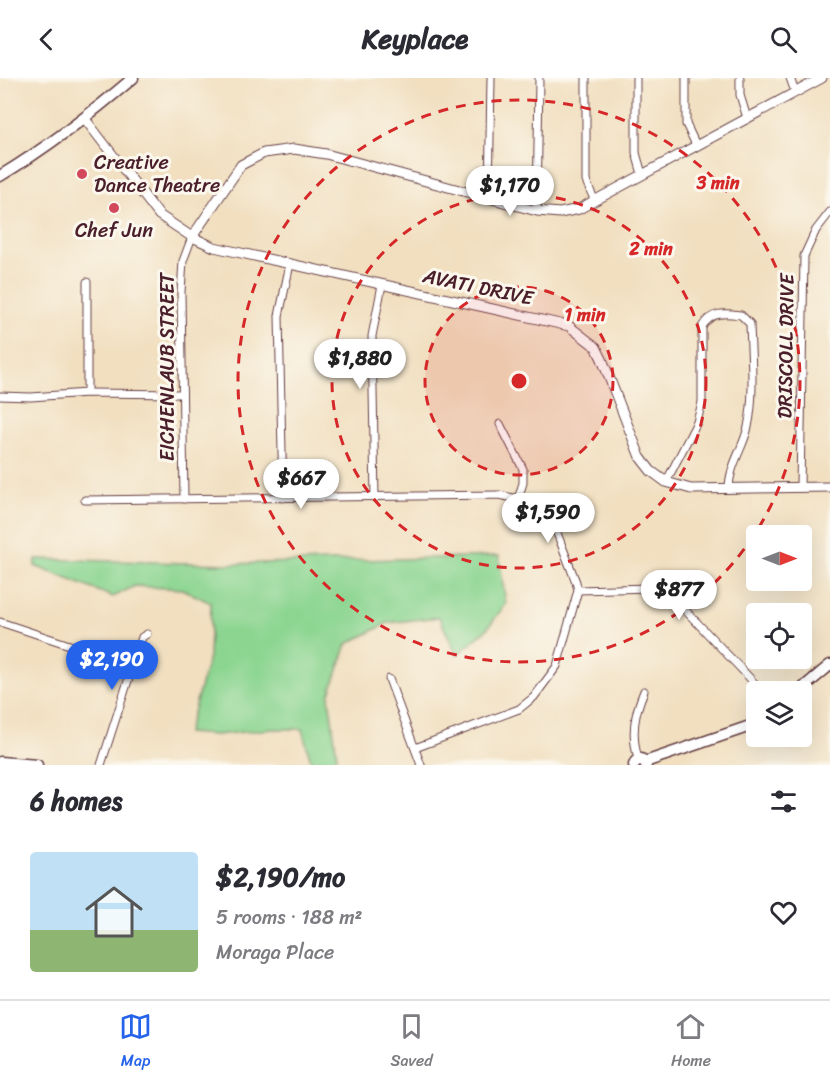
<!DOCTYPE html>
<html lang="en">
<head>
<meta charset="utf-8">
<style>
  body { margin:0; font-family:Sriracha,sans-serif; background:#f7f7f7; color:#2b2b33; height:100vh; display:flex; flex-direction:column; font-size:22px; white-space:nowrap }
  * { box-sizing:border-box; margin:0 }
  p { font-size:20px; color:#7c7c81 }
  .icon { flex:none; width:33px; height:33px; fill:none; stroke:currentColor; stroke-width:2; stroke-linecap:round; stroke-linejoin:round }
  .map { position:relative; height:687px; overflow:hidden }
  .panel { display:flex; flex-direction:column; background:#fff; flex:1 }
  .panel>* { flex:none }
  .needle { width:39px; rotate:90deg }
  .tools { position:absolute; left:746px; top:447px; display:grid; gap:12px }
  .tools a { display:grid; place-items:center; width:66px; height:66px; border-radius:6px; background:#fff; box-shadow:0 6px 24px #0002; font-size:30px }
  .price { position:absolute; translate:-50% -51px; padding:0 14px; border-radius:21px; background:#fff; color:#222; font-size:20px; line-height:39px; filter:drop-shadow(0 2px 3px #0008) }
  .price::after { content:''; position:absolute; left:50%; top:36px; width:18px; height:14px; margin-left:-9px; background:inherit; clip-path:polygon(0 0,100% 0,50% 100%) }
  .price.selected { background:#2563eb; color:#fff }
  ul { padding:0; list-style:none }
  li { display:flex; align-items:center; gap:18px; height:150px; padding:0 30px }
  li span { display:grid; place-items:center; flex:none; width:168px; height:120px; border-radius:6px; color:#555 }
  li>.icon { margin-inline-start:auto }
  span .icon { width:72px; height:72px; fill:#fffc; stroke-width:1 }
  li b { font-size:26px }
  h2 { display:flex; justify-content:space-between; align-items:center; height:72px; padding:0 30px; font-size:26px }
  header { display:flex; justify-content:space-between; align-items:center; height:78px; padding:0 30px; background:#fff; font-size:27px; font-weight:800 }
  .tab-bar { display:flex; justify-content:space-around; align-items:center; height:84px; border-top:2px solid #e1e1e2; background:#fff; font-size:16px; color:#7c7c81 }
  .tab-bar a { display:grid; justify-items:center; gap:3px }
  .tab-bar .selected { color:#2563eb }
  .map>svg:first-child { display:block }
  .green { fill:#8cd591; stroke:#6b7a5e; stroke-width:1.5 }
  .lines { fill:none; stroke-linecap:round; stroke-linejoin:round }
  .minor-casing { stroke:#633c41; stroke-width:9 }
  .tertiary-casing { stroke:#633c41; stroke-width:11 }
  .secondary-casing { stroke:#633c41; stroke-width:13 }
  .minor { stroke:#fff; stroke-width:7 }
  .tertiary { stroke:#fff; stroke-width:9 }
  .secondary { stroke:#fff; stroke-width:10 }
  .ring { fill:none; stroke:#d62828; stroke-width:3; stroke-dasharray:10 8 }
  .poi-dot { fill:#d1495b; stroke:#fbf7ec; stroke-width:2 }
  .labels { text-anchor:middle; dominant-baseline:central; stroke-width:6; stroke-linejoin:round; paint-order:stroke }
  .poi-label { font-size:20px; fill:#4a1f2b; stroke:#fbf7ec; text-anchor:start }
  .street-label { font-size:20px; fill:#4a1f2b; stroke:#fbf7ec }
  .centre { fill:#d62828; stroke:#fbf7ec; stroke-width:3 }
  .ring-label { font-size:18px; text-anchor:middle; font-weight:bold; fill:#d62828; stroke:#fbf7ec; stroke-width:6; stroke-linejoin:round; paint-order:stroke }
</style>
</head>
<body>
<header><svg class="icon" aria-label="back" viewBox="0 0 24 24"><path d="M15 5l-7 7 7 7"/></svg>Keyplace<svg class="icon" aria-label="search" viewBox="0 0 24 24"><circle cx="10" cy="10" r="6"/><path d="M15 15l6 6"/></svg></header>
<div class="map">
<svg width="830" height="687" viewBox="0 0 830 687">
  <rect width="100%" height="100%" fill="#fbf7ec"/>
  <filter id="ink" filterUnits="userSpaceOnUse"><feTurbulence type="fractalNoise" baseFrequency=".0167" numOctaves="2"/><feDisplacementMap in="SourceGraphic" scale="12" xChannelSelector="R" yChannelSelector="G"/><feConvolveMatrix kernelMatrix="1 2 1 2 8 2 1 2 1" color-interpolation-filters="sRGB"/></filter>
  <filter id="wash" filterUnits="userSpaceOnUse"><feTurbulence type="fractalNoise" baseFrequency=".008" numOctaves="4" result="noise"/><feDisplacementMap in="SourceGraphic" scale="24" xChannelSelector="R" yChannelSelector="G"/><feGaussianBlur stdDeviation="1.35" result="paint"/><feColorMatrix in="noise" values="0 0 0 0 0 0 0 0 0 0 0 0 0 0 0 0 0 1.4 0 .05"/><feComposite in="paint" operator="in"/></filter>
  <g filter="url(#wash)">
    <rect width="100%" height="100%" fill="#f1dfc0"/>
    <polygon class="green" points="499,478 506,526 486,552 457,577 439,539 388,545 347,566 329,618 337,679 326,687 312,687 302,651 272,651 216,657 187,655 209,579 211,525 182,511 135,508 113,519 35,488 36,481 227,486"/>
  </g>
  <g filter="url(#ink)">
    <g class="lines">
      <g class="minor-casing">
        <g id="minor">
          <polyline points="586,0 586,103 594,121"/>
          <polyline points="636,0 636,75 642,96"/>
          <polyline points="686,0 686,46 696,67"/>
          <polyline points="740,0 740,17 747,40"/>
          <polyline points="790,0 795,14"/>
          <polyline points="489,119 491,0"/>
          <polyline points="537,133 539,0"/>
          <polyline points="87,315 87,204"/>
          <polyline points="0,318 31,319 87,315 182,316"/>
          <polyline points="500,346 523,391 523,405 518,421"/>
          <path d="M666,404L697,344L702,324V249C711,233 725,235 741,237L750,246C751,280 755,316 748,349C743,371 729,388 729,411"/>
          <polyline points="800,410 804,178 816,152 830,134"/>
          <polyline points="283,420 279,238 290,186"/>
          <polyline points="375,420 372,258 382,207"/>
          <polyline points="184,421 181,214 183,183 192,159"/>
          <polyline points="85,422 499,417 518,421 539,431 555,450 576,504 578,512 557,588 534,619 519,631 415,670"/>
          <polyline points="578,512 651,510 666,512 763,614"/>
          <polyline points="0,544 133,588"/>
          <polyline points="389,601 421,687"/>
          <path d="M638,681C631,656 634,637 644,613"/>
          <polyline points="101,687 142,559 147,556"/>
        </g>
      </g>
      <g class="tertiary-casing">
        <g id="tertiary">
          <polyline points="85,41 159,137 192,159 214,169 569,248 596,269 602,281 640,379 651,393 666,404 691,411 830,409"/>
          <polyline points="192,159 241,87 264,75 294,71 326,76 537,133 560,135 579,131 822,0"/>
        </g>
      </g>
      <g class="secondary-casing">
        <g id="secondary">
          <path d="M0,98C48,69 91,36 133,0"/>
          <polyline points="798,614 830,587"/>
          <polyline points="0,684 37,687"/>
          <polyline points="645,684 756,646"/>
          <polyline points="634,687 636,683 641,681 644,683 646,687"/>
        </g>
      </g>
      <use href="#minor" class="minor"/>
      <use href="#tertiary" class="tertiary"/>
      <use href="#secondary" class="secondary"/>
    </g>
  </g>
  <circle cx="519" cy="303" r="94" fill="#d62828" fill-opacity=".12"/>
  <g class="ring">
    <circle cx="519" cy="303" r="94"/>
    <circle cx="519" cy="303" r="187"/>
    <circle cx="519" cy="303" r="281"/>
  </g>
  <g class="poi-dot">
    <circle cx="82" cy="96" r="6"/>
    <circle cx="114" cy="130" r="6"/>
  </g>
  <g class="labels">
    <g class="poi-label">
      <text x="94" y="84">Creative<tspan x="94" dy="23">Dance Theatre</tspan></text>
      <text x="114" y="152" text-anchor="middle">Chef Jun</text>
    </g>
    <g class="street-label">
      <text transform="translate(478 209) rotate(12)">AVATI DRIVE</text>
      <text transform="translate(786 268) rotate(-89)">DRISCOLL DRIVE</text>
      <text transform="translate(167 289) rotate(-90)">EICHENLAUB STREET</text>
    </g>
  </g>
  <circle cx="519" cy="303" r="9" class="centre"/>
  <g class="ring-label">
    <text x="718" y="111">3 min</text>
    <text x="651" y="177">2 min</text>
    <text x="585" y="243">1 min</text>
  </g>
</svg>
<div class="tools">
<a><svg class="needle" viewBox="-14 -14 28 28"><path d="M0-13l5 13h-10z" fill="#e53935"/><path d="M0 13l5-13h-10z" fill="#7c7c81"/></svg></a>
<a><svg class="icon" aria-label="locate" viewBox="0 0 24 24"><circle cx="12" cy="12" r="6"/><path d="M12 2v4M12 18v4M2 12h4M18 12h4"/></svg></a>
<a><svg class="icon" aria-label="layers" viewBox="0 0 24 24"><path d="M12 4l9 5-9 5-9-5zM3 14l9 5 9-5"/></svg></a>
</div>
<b class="price" style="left:510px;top:139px">$1,170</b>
<b class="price" style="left:360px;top:312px">$1,880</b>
<b class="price" style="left:301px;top:432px">$667</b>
<b class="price" style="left:548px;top:466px">$1,590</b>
<b class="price" style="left:679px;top:543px">$877</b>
<b class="price selected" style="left:112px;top:613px">$2,190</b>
</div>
<section class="panel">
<h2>6 homes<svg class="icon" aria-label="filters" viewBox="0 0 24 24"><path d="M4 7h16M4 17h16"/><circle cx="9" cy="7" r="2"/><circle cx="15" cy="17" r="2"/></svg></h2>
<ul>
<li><span style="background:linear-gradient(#bfe0f5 65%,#8fb573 0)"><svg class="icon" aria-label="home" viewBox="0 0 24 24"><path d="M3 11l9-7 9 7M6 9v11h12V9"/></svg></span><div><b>$2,190/mo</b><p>5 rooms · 188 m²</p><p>Moraga Place</p></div><svg class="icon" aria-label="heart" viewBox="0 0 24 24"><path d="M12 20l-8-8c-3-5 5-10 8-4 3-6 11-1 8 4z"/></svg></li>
</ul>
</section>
<nav class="tab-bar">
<a class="selected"><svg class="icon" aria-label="map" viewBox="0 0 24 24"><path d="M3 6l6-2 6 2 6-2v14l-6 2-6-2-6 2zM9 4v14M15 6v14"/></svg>Map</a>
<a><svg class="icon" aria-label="saved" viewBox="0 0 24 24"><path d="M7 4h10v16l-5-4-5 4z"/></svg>Saved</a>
<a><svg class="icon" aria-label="home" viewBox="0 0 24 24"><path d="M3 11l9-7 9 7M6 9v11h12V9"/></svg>Home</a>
</nav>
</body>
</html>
